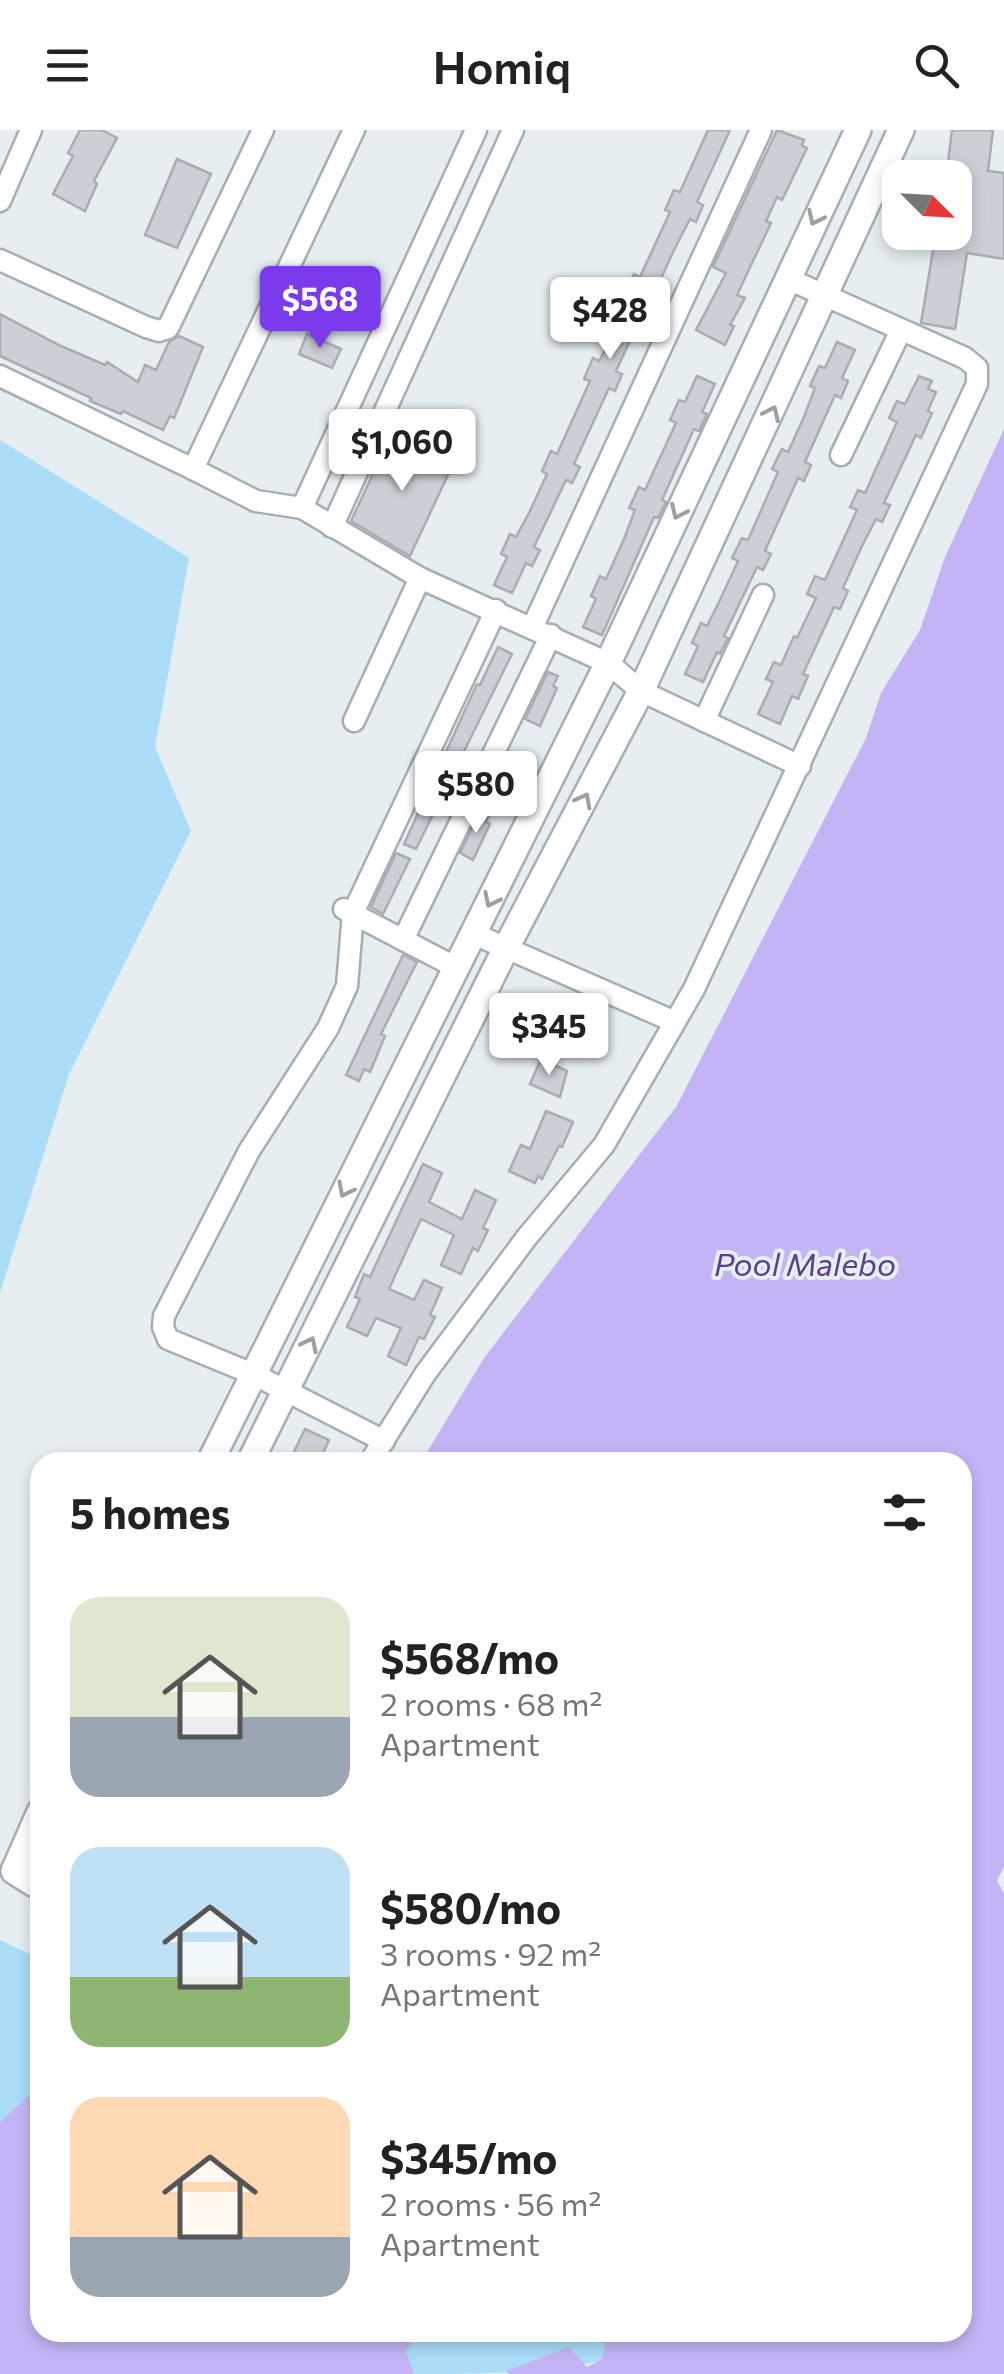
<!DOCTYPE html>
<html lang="en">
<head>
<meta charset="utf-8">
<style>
  body { margin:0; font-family:Commissioner,sans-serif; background:#f2f2f2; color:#222; height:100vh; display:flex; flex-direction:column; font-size:38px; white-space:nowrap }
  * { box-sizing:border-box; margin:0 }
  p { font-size:32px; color:#767676 }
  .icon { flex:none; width:55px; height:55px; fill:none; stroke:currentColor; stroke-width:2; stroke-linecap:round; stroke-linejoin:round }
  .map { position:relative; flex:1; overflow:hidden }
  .panel { position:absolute; left:30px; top:1322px; width:942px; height:890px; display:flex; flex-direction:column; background:#fff; border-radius:30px; box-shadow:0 5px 15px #0003 }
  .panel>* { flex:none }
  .needle { width:65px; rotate:114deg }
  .controls { position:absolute; left:882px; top:30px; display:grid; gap:20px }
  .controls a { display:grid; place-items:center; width:90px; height:90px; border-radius:20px; background:#fff; box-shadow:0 5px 15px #0003; font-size:50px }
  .price { position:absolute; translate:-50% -85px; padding:0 22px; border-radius:10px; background:#fff; color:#222; font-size:32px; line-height:65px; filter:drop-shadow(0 2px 5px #0008) }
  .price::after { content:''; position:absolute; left:50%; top:60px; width:30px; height:22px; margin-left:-15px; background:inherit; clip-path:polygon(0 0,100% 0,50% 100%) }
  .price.on { background:#7c3aed; color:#fff }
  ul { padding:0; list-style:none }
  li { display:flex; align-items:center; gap:30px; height:250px; padding:0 40px }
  li span { display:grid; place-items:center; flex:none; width:280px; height:200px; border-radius:30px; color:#555 }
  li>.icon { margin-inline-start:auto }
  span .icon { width:120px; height:120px; fill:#fffc; stroke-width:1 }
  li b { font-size:42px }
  h2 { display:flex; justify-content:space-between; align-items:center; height:120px; padding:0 40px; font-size:42px }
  header { display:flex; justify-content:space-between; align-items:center; height:130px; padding:0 40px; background:#fff; font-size:45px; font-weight:600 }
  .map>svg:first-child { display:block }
  .green { fill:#abdcf8 }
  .water { fill:#c4b4f6 }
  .building { fill:#cccfd6; stroke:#a9acb3; stroke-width:2.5 }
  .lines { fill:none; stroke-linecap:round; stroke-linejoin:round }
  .minor-casing { stroke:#a7aeb3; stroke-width:25 }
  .tertiary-casing { stroke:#a7aeb3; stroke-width:30 }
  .minor { stroke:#fff; stroke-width:20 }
  .tertiary { stroke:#fff; stroke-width:25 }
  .oneway { stroke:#9ea0a0 }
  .labels { text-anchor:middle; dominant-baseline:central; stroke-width:8; stroke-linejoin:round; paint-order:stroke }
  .water-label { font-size:32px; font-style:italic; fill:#5a408e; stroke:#e6eef2 }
</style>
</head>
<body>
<header><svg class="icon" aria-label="menu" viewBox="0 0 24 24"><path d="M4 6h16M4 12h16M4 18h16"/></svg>Homiq<svg class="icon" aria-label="search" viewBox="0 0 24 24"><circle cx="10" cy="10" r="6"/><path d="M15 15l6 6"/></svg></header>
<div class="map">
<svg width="1004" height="2244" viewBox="0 0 1004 2244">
  <rect width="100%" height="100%" fill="#e6eef2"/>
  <g class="green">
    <polygon points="0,310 189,428 155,617 191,701 69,944 0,1163"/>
    <polygon points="0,1810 40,1829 40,1955 0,1992"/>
    <path d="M423,2203H607L602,2229C568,2244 458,2244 414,2244L406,2221Z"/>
  </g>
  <g class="water">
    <polygon points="1004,299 1004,1736 997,1751 1004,1763 1004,2244 509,2244 507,2241 569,2217 587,2237 602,2229 607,2203 962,2202 962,1332 421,1332 484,1228 676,977 866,608 881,563 920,500 945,427"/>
    <polygon points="40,1955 40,2202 423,2203 406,2221 414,2244 0,2244 0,1992"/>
  </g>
  <g class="building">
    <polygon points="80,0 102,0 117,8 94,51 97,54 85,81 53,64 73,26 68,23"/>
    <polygon points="708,0 730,0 697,72 703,75 696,92 690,89 675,118 657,157 663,160 656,176 650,174 634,202 616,241 622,244 615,261 609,258 574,334 580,337 572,353 566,350 534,417 540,420 532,436 526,433 512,463 494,455 507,427 501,424 510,404 516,407 530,381 547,344 542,341 551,321 557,324 590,251 584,249 593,228 599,231 613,205 630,167 625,164 634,144 640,147 670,82 665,80 674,60 680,62"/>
    <polygon points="777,0 804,10 802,15 807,18 782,70 777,67 766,91 771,93 737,165 745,168 730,195 734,196 725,215 696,200 726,143 713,137"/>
    <polygon points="952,0 993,0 988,41 1004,43 1004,129 967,123 955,199 921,193 936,102 955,102 955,48 946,48"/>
    <polygon points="177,29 211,44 177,118 145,105"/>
    <polygon points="0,184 61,216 105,235 107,232 138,252 145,235 156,240 169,212 179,206 203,217 174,288 170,286 163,300 123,281 121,284 90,271 91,268 0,226"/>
    <polygon points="307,204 341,219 332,238 299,224"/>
    <polygon points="837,212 855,220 842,248 848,251 841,268 835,265 805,332 811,335 804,351 798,348 765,421 771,424 763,440 757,437 724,506 728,508 720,524 717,522 703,552 685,544 698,516 692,513 701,493 707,496 720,470 738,431 732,428 742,408 748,410 778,342 772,339 782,319 788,322 804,287 815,258 810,256 819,236 825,238"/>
    <polygon points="697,246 715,254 702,282 707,284 699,301 694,299 662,370 666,372 658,388 654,387 602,505 583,497 596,469 591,466 600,446 606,449 624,409 635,380 629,378 639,357 645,360 663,321 676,293 670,290 679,270 685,272"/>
    <polygon points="919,246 932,251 928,259 936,262 928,281 932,283 921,308 916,305 884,373 890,375 882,392 876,389 862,416 843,458 848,461 840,479 834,477 803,544 808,546 798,569 792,566 780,594 758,584 773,552 766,549 774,532 781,535 794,506 797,508 816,468 807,464 815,446 825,450 857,380 850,377 858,360 865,363 897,292 889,288 897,271 905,274"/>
    <polygon points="391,305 453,334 410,426 351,391"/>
    <polygon points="498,517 512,524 504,540 416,719 404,714 477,554 480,555"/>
    <polygon points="548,542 558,546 553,556 557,558 540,596 525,589"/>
    <polygon points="481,680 489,684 486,692 490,694 473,730 460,723"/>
    <polygon points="396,723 410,729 383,784 371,777"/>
    <polygon points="403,825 417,832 381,904 385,906 370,942 364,939 359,951 346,945"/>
    <polygon points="541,929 567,941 560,967 530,954"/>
    <polygon points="546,981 573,992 562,1017 559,1016 542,1049 538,1046 535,1053 509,1041 521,1015 530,1019"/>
    <polygon points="423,1034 442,1043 429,1072 462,1089 475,1060 496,1070 483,1098 488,1100 478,1121 473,1118 461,1144 441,1135 454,1105 421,1089 389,1159 414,1170 424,1150 442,1158 430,1185 435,1187 424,1209 419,1207 406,1235 388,1226 401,1198 376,1188 367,1206 347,1197 360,1169 355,1167 364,1144 370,1147"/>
    <polygon points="305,1299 329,1310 319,1332 289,1332"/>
  </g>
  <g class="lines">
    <g class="minor-casing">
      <g id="minor">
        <polyline points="476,0 302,378 420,448 608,533 641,561 800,636"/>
        <polyline points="0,71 31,0"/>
        <polyline points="0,130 146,197 159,201 168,198 263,0"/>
        <polyline points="0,246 193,339"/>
        <polyline points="841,325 901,200"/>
        <polyline points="302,378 256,371 193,339 354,0"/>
        <polyline points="332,397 513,0"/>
        <polyline points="533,496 761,0"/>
        <polyline points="354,591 420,448"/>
        <polyline points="704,591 763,465"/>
        <polyline points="344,779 457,838"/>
        <polyline points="474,804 675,892"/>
        <polyline points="403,810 551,505"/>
        <polyline points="384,1311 253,1244 168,1209 163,1197 164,1186 249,1021 328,898 347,856 353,783 496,480"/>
        <polyline points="370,1332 425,1244 527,1107 604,1015 694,859 977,254 977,238 965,228 786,148"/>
      </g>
    </g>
    <g class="tertiary-casing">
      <g id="tertiary">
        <polyline points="210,1332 608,533 858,0"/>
        <polyline points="250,1332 506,818 641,561 901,0"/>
        <polyline points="40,1682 14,1741 33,1753 40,1739"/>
      </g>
    </g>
    <use href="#minor" class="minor"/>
    <use href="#tertiary" class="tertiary"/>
  </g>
  <defs><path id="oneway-chevron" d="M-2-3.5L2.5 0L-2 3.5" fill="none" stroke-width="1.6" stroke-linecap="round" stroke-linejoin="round" transform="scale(2.5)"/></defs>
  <g class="oneway">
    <use href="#oneway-chevron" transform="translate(815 88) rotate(116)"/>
    <use href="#oneway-chevron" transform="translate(772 283) rotate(-65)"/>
    <use href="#oneway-chevron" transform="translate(678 382) rotate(115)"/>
    <use href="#oneway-chevron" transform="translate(584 670) rotate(-62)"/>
    <use href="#oneway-chevron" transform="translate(491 770) rotate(116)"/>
    <use href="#oneway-chevron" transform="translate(345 1060) rotate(117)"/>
    <use href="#oneway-chevron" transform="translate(310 1214) rotate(-64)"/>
  </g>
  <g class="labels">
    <g class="water-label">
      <text x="805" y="1133">Pool Malebo</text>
    </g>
  </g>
</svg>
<div class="controls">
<a><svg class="needle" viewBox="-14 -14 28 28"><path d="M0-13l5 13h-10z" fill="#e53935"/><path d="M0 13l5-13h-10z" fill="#767676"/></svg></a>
</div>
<b class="price on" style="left:320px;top:221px">$568</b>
<b class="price" style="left:610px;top:232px">$428</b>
<b class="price" style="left:402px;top:364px">$1,060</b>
<b class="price" style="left:476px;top:706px">$580</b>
<b class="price" style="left:549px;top:948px">$345</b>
<section class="panel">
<h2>5 homes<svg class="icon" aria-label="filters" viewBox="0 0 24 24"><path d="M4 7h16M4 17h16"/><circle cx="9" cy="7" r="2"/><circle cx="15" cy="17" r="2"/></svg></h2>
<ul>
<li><span style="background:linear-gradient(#dfe7d0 60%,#9aa5b1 0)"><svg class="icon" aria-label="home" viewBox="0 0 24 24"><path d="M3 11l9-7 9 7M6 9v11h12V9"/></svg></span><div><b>$568/mo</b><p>2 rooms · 68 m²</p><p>Apartment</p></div></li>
<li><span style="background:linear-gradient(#bfe0f5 65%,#8fb573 0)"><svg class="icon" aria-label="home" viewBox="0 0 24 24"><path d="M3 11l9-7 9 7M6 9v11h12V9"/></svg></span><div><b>$580/mo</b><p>3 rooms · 92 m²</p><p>Apartment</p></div></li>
<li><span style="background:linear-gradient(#ffd9b3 70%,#9aa5b1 0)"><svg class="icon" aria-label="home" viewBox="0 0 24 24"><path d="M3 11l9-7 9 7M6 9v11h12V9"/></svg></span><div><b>$345/mo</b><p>2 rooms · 56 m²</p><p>Apartment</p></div></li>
</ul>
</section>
</div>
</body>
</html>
